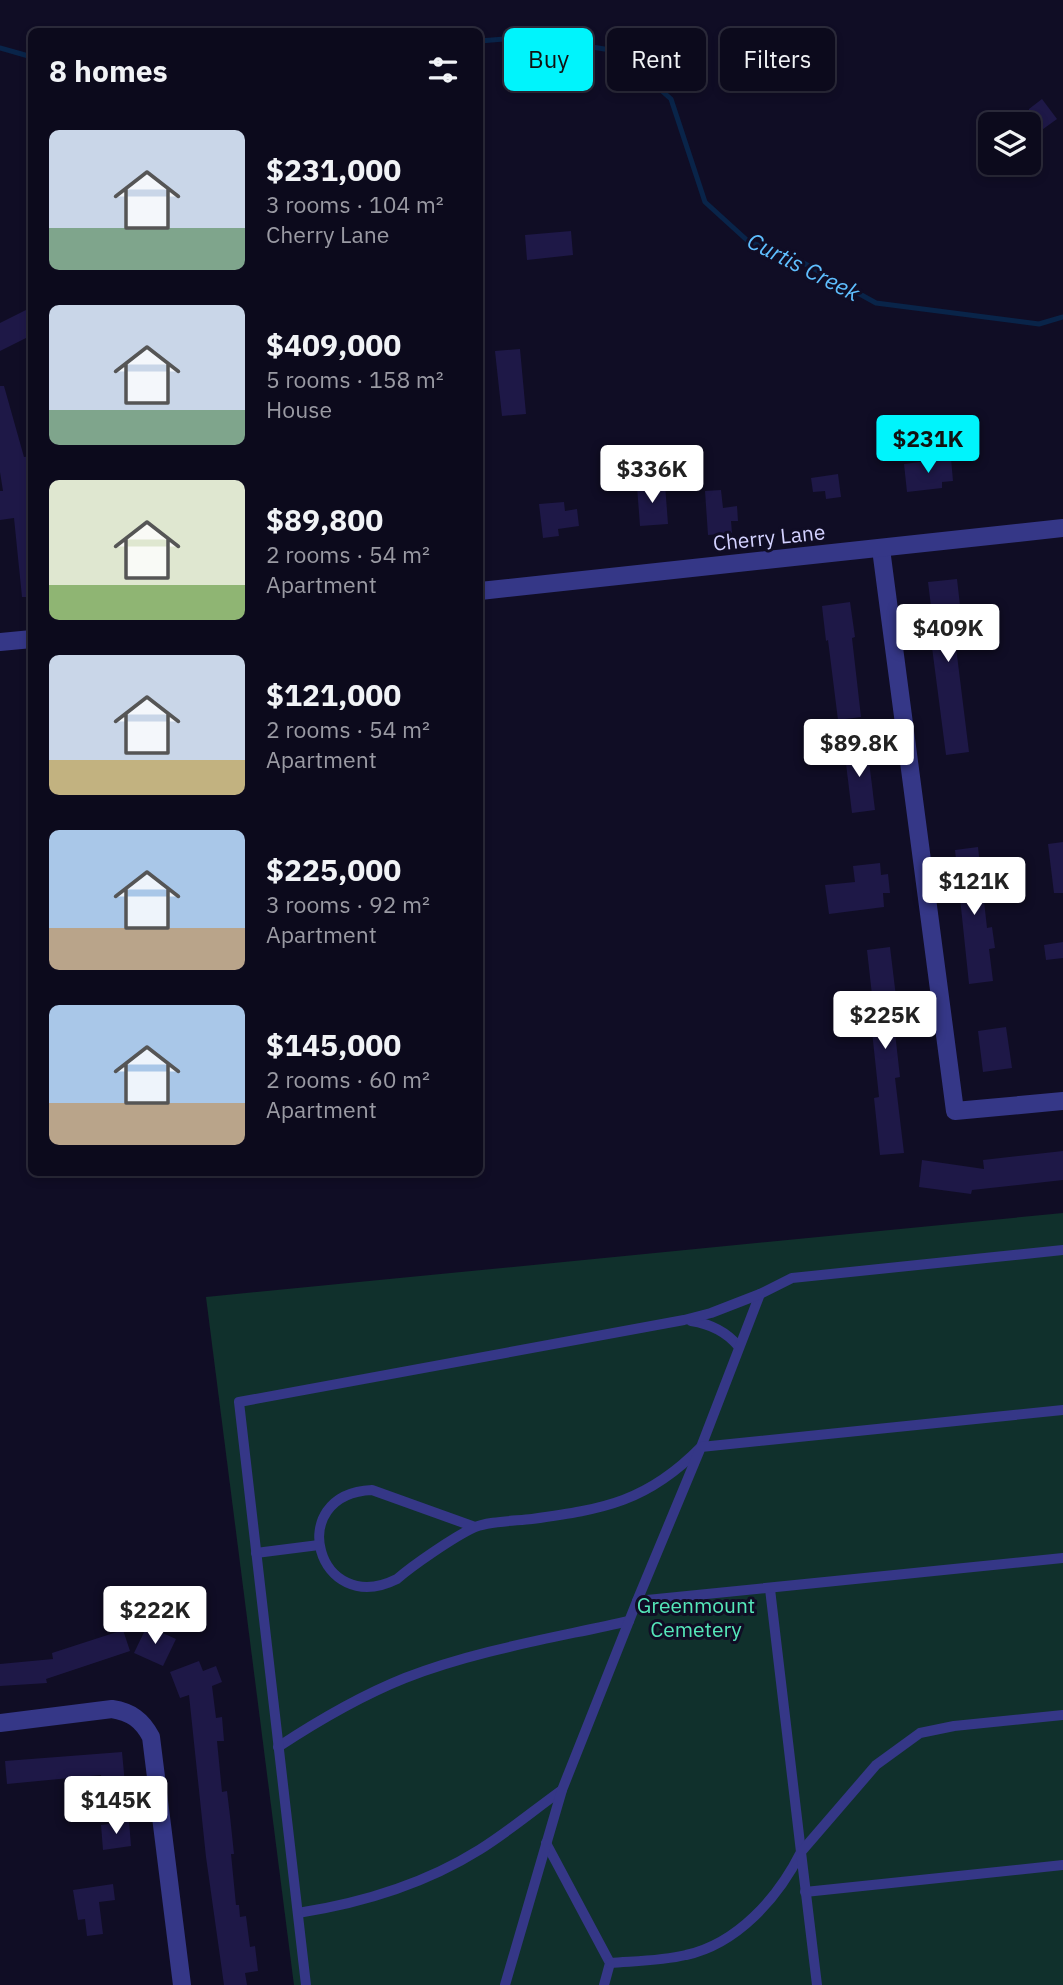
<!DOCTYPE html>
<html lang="en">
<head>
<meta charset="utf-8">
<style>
  body { margin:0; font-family:"IBM Plex Sans",sans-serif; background:#151325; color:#f1f3f6; height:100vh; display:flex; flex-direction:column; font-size:26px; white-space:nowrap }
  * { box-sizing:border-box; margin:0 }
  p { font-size:23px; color:#9a9aa3 }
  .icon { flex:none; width:38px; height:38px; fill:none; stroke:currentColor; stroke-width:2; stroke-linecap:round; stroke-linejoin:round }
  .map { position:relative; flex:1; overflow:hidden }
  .drawer { position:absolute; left:28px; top:28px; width:455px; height:1148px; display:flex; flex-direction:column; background:#0c0a1c; border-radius:10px; box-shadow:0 4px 10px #0003,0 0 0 2px #2c2b3b }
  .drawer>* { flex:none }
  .guide { position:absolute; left:504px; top:28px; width:453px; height:63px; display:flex; gap:14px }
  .tools { position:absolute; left:978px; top:112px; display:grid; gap:14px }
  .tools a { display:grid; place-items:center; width:63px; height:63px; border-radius:10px; background:#0c0a1c; box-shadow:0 4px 10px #0003,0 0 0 2px #2c2b3b; font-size:35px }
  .price { position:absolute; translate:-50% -60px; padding:0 16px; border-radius:7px; background:#fff; color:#222; font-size:23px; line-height:46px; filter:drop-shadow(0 2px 4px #0008) }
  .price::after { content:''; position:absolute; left:50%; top:42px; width:21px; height:16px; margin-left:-10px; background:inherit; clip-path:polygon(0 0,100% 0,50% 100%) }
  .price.active { background:#00f4fc; color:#111 }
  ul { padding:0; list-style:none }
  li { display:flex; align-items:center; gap:21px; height:175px; padding:0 21px }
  li span { display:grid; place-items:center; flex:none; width:196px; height:140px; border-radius:10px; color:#555 }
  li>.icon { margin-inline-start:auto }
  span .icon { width:84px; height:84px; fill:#fffc; stroke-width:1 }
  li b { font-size:30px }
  h2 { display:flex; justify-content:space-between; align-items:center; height:84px; padding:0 21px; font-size:30px }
  .chip { padding:0 24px; border-radius:10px; background:#0c0a1c; box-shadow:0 4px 10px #0003,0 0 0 2px #2c2b3b; font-size:24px; line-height:63px }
  .chip.active { background:#00f4fc; color:#111 }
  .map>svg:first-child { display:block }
  .green { fill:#10302c }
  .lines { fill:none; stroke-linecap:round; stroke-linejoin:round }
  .stream { stroke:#092449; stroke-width:5 }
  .building { fill:#1e1847 }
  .service { stroke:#353787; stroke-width:10 }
  .minor { stroke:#353787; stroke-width:18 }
  .tertiary { stroke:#353787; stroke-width:18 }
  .labels { text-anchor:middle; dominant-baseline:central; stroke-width:6; stroke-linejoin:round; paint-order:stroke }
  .street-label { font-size:21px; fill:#d3d1ff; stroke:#100d25 }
  .park-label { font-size:21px; fill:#55e7b9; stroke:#100d25 }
  .water-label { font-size:23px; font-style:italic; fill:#5fbfff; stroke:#100d25 }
</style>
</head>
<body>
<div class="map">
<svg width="1063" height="1985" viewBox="0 0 1063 1985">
  <rect width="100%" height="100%" fill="#100d25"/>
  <polygon class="green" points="1063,1213 1063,1985 294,1985 206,1297"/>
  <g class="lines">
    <g class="stream">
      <polyline points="480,41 529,37 617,51 671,99 705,202 749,242 791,256 876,303 1039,324 1063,317"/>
      <polyline points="0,48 32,57"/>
    </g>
  </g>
  <g class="building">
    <polygon points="1042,99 1057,119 1039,132 1037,130 1029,136 1029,109"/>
    <polygon points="571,231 573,255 527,260 525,235"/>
    <polygon points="32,307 32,335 0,351 0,323"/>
    <polygon points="520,349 526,414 502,416 495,351"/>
    <polygon points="0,386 4,386 24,457 32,456 32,597 22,597 14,518 0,520 0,491 3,491 0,472"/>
    <polygon points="951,458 953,481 942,482 942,488 907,492 904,464"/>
    <polygon points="838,474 841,497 826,499 825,491 813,492 811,478"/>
    <polygon points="665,484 668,524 640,526 637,486"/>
    <polygon points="721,490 723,508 737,506 738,521 731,521 732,533 708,535 705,491"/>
    <polygon points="564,502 565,511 577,509 579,526 558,529 559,536 543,538 539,504"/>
    <polygon points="957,579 961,614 952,615 969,752 946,755 930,632 934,631 928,582"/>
    <polygon points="850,602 855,637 852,638 861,717 838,720 828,640 826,641 822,606"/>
    <polygon points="867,745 875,810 852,813 844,747"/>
    <polygon points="1063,842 1063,893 1054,893 1048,844"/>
    <polygon points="978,847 987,928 992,927 995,948 989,949 993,981 969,984 955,850"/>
    <polygon points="880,863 881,875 888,874 890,893 883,893 884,907 829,914 825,885 855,882 853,866"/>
    <polygon points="1063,942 1063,958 1046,960 1044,945"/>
    <polygon points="890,947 897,1005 892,1006 900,1077 895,1078 904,1153 880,1155 874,1098 879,1097 871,1022 875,1022 867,950"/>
    <polygon points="1006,1027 1012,1068 983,1072 978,1031"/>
    <polygon points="1063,1151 1063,1180 972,1190 971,1194 919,1187 922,1160 984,1169 983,1160"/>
    <polygon points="147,1626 176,1639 163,1666 134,1653"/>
    <polygon points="123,1630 130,1651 46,1679 47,1683 0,1686 0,1664 53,1659 52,1653"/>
    <polygon points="199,1661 203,1671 216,1666 222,1682 212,1686 216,1718 222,1717 224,1741 217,1741 222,1792 227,1791 230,1816 234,1854 231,1854 236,1905 239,1905 240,1917 246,1916 250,1947 255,1946 258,1971 245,1973 247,1985 224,1985 206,1857 189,1695 180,1698 170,1672"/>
    <polygon points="122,1752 125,1784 102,1787 101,1775 7,1784 5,1761"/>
    <polygon points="129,1821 131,1846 103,1850 101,1825"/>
    <polygon points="113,1884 115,1900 99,1902 103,1934 87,1936 85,1919 78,1920 73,1890"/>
  </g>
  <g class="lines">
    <g class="service">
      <path d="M691,1321C711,1324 727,1332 739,1347"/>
      <path d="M475,1527L372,1490C283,1494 317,1619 397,1579C413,1565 454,1537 473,1528C487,1521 516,1521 532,1519C604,1509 647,1502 701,1447L760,1294"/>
      <polyline points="256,1553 319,1545"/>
      <polyline points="637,1601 701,1447 1063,1410"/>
      <path d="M278,1747C319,1720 360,1696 405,1678C477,1650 554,1638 629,1621"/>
      <polyline points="546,1843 610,1963 604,1985"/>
      <polyline points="805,1892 1063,1865"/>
      <path d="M298,1913C362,1903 423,1885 479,1850C508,1832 534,1810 562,1790"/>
      <path d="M610,1963C635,1961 661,1961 686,1955C737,1944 778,1898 801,1852L770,1589"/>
      <polyline points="306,1985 239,1402 684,1320 711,1313 760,1294 792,1278 1063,1250"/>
      <polyline points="505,1985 562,1790 637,1601 1063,1558"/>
      <polyline points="817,1985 801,1852 876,1765 920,1733 954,1726 1063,1715"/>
    </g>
    <g class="minor">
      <polyline points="881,549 955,1111 1063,1101"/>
      <path d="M0,1723L112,1709C131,1712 142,1720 151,1737L182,1985"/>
    </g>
    <g class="tertiary">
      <polyline points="480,591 1063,528"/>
      <polyline points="0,642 32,639"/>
    </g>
  </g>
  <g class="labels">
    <g class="street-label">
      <text transform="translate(769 537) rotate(-6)">Cherry Lane</text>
    </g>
    <g class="park-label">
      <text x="696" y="1605">Greenmount<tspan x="696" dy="24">Cemetery</tspan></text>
    </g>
    <g class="water-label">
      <text transform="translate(804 266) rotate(27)">Curtis Creek</text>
    </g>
  </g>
</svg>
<div class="tools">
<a><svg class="icon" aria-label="layers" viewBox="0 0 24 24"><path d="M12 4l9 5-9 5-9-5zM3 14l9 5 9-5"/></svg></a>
</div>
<b class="price active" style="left:928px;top:475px">$231K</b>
<b class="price" style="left:652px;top:505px">$336K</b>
<b class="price" style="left:948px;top:664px">$409K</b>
<b class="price" style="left:859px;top:779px">$89.8K</b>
<b class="price" style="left:974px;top:917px">$121K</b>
<b class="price" style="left:885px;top:1051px">$225K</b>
<b class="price" style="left:155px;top:1646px">$222K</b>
<b class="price" style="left:116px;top:1836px">$145K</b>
<div class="guide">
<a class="chip active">Buy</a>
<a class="chip">Rent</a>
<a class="chip">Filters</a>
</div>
<section class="drawer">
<h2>8 homes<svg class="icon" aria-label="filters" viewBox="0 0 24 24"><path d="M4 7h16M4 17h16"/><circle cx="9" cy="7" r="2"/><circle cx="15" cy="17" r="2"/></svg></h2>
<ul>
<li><span style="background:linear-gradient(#c9d6e8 70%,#7fa58c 0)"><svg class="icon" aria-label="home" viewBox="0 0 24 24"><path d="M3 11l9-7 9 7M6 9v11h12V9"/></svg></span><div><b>$231,000</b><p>3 rooms · 104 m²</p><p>Cherry Lane</p></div></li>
<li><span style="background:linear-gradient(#c9d6e8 75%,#7fa58c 0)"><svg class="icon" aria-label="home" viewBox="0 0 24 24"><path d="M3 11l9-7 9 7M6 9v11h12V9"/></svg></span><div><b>$409,000</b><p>5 rooms · 158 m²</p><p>House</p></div></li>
<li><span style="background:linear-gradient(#dfe7d0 75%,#8fb573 0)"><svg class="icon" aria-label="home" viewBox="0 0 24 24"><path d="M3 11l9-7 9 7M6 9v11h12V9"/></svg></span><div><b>$89,800</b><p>2 rooms · 54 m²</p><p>Apartment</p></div></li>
<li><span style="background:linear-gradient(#c9d6e8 75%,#c2b280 0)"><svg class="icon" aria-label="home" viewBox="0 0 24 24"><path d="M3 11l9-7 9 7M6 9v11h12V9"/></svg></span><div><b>$121,000</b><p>2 rooms · 54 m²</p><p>Apartment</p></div></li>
<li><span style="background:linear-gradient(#a9c7e8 70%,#b9a48a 0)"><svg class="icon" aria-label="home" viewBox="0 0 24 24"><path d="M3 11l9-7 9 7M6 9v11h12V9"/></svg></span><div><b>$225,000</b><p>3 rooms · 92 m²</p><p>Apartment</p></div></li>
<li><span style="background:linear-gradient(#a9c7e8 70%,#b9a48a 0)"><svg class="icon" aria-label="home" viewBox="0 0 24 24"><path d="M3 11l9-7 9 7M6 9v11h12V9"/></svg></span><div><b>$145,000</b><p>2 rooms · 60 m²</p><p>Apartment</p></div></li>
</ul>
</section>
</div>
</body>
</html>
